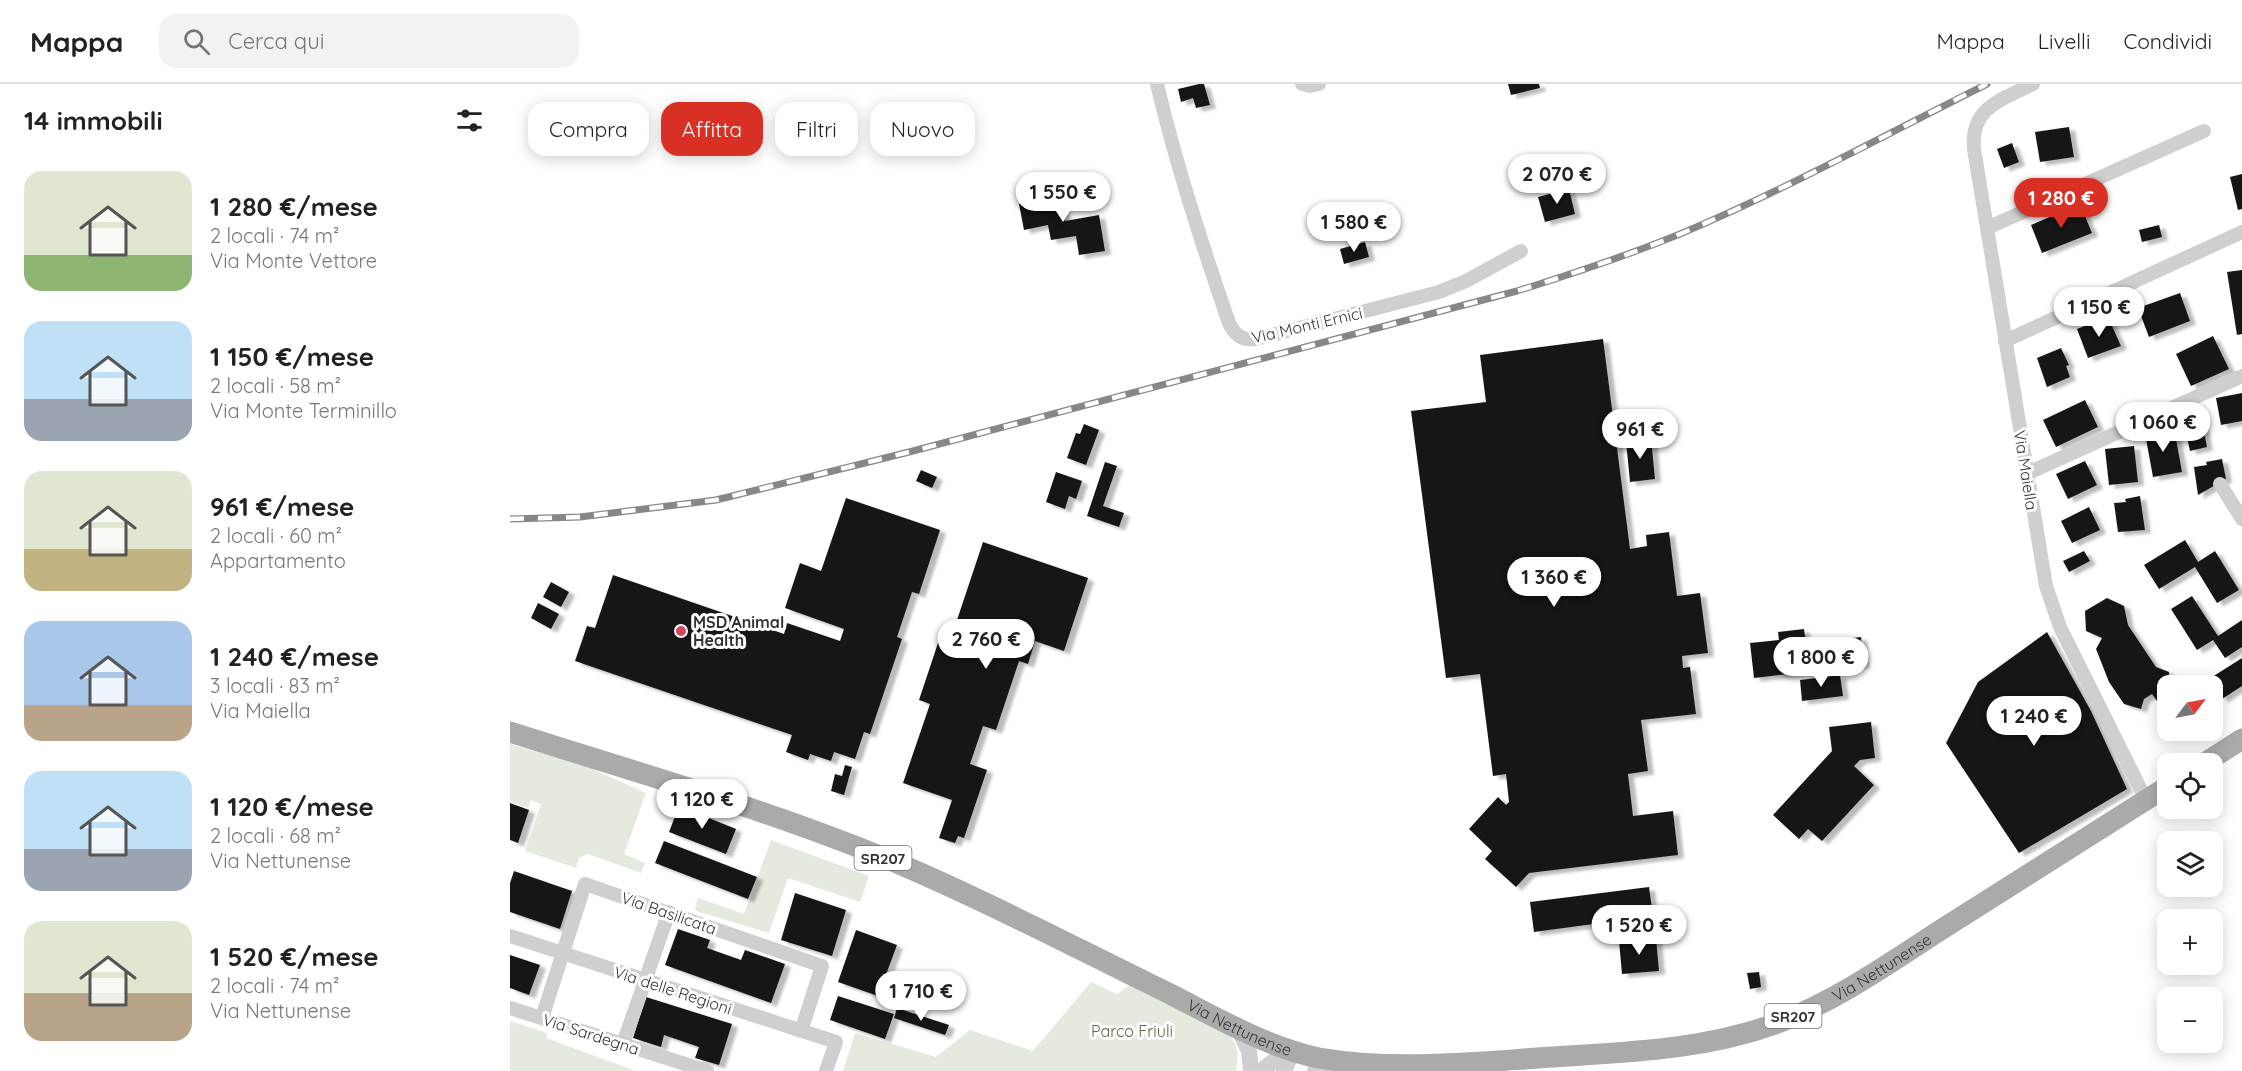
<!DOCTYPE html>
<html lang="it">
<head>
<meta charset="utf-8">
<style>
  body { margin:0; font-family:Quicksand,sans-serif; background:#f2f2f2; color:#222; height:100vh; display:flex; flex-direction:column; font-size:22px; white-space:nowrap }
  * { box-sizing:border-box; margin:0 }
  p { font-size:20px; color:#767676 }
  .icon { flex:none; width:33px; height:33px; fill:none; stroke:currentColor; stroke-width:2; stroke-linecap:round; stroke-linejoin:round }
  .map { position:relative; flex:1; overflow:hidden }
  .side { display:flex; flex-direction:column; background:#fff; width:510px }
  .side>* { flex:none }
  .guide { position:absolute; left:18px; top:18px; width:570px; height:54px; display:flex; gap:12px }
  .needle { width:39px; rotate:58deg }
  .fabs { position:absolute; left:1647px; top:591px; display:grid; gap:12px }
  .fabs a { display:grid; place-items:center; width:66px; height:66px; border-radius:12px; background:#fff; box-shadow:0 3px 15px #0003; font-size:30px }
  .price { position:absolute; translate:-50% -51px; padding:0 14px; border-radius:21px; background:#fff; color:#222; font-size:20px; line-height:39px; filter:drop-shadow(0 2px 3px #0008) }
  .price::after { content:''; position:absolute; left:50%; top:36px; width:18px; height:14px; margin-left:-9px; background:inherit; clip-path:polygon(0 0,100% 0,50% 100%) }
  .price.active { background:#d93025; color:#fff }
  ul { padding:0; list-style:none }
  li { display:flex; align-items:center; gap:18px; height:150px; padding:0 24px }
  li span { display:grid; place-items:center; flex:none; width:168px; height:120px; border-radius:18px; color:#555 }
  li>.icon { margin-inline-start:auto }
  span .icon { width:72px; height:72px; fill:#fffc; stroke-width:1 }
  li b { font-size:26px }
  h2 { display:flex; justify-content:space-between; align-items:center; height:72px; padding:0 24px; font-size:26px }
  .chip { padding:0 21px; border-radius:18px; background:#fff; box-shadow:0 3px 15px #0003; font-size:21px; line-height:54px }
  .chip.active { background:#d93025; color:#fff }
  header { display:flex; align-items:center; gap:36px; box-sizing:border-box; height:84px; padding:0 30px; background:#fff; border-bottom:2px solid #e0e0e0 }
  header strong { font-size:28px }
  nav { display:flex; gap:33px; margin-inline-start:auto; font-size:21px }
  .search { width:420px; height:54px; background:#f2f2f2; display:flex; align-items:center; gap:15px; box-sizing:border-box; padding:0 21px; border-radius:18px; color:#767676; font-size:22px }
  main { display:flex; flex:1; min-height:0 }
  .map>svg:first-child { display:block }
  .green { fill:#e5eade }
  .building { fill:#191919; filter:url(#shadow) }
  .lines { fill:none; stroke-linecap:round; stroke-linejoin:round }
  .minor { stroke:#cfcfcf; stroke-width:14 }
  .tertiary { stroke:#cfcfcf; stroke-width:16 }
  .primary { stroke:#aaa; stroke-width:21 }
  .rail-casing { stroke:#878787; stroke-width:7 }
  .rail { stroke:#fff; stroke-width:4.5; stroke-dasharray:14; stroke-linecap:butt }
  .poi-dot { fill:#d5475b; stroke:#fff; stroke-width:2 }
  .labels { text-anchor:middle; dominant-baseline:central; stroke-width:6; stroke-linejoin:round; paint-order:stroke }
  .shield { fill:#fff; stroke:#707070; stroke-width:1.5 }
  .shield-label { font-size:15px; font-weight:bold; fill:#323232 }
  .street-label { font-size:16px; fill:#323232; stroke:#fff }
  .poi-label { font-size:16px; font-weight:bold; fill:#323232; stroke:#fff; text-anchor:start }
  .park-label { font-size:16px; fill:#586a42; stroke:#fff }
</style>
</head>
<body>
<header>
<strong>Mappa</strong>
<div class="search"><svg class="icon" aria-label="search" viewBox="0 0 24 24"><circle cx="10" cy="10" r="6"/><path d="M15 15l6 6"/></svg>Cerca qui</div>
<nav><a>Mappa</a><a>Livelli</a><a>Condividi</a></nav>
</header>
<main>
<section class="side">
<h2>14 immobili<svg class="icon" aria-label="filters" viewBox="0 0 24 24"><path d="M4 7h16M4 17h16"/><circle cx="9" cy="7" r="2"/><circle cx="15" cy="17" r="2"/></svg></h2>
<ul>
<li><span style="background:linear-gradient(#dfe7d0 70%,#8fb573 0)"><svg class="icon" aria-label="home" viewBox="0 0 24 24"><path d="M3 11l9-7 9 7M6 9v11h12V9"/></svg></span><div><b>1 280 €/mese</b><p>2 locali · 74 m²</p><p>Via Monte Vettore</p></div></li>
<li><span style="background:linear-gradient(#bfe0f5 65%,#9aa5b1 0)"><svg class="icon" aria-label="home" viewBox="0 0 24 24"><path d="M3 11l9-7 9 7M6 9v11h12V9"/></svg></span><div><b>1 150 €/mese</b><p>2 locali · 58 m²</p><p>Via Monte Terminillo</p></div></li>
<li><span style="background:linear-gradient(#dfe7d0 65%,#c2b280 0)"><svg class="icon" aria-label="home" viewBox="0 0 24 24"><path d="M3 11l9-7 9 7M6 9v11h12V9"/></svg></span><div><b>961 €/mese</b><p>2 locali · 60 m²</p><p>Appartamento</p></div></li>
<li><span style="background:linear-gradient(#a9c7e8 70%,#b9a48a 0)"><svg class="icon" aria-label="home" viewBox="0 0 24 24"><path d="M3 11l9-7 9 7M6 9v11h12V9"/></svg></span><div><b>1 240 €/mese</b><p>3 locali · 83 m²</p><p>Via Maiella</p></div></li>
<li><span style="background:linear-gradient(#bfe0f5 65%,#9aa5b1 0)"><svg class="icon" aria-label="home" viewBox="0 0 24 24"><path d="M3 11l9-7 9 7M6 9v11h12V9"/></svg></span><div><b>1 120 €/mese</b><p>2 locali · 68 m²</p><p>Via Nettunense</p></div></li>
<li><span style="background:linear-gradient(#dfe7d0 60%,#b9a48a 0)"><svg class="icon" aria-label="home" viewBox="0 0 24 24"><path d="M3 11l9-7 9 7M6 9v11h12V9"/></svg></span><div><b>1 520 €/mese</b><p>2 locali · 74 m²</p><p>Via Nettunense</p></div></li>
</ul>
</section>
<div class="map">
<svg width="1732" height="987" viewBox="0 0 1732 987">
  <defs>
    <filter id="shadow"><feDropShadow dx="6" dy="3.5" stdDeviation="1.5" flood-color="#0004"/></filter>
  </defs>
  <rect width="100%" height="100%" fill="#fff"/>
  <g class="green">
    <polygon points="0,660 76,682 136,709 114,770 135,779 131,789 78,770 69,774 66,784 15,767 31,720 21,716 18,724 0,718"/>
    <polygon points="261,756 359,792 350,818 278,794 259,849 186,827 185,823 188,814 234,830"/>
    <path d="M581,898L607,910L620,901L718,950C729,960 729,973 726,987H333L345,949L426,973L460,946L523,967Z"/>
    <polygon points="0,937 37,949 36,954 126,987 0,987"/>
  </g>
  <g class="building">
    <polygon points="689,0 694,0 700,21 686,24 683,14 671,18 668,5"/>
    <polygon points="998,0 1029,0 1030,4 1001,11"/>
    <polygon points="1559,43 1564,73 1530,78 1525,48"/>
    <polygon points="1502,59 1509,78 1494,84 1487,65"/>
    <polygon points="1732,90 1732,125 1728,126 1720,93"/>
    <polygon points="1059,105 1065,130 1035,138 1028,113"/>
    <polygon points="550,108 555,137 589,131 595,167 569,171 566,152 541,156 538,141 514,146 509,120 532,116 531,111"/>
    <polygon points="1570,120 1582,149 1532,169 1521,141"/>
    <polygon points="1649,141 1652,153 1632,158 1629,146"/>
    <polygon points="855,158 859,173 834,180 830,165"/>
    <polygon points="1732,186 1732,250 1727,251 1717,188"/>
    <polygon points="1670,209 1680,237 1639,253 1628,224"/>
    <polygon points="1598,233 1611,262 1578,274 1567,245"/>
    <polygon points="1703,252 1719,285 1681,302 1666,270"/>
    <polygon points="1093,255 1120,465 1137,462 1136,451 1159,448 1167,512 1190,509 1198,569 1172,572 1173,584 1180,583 1186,630 1131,636 1138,687 1118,690 1123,732 1163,727 1168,771 1019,789 1006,803 975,775 982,767 959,745 988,713 996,721 999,718 996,690 983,692 970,590 936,594 901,327 976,318 970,271"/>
    <polygon points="1551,264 1559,281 1556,282 1560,293 1537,303 1527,274"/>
    <polygon points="1732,309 1732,337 1711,341 1706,314"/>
    <polygon points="1575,316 1588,343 1546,363 1533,336"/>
    <polygon points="1688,332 1689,339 1692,338 1697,363 1680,367 1673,334"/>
    <polygon points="574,340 589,346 576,381 557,374 566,349 570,350"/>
    <polygon points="1656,344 1657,350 1665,349 1672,388 1643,393 1636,355 1641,347"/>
    <polygon points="1141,354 1145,395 1120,398 1116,357"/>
    <polygon points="1624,362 1628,398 1599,401 1595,365"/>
    <polygon points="1712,375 1716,395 1688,411 1684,383 1697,381 1696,378"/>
    <polygon points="1575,377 1587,401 1558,415 1546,390"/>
    <polygon points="595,378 607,382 593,422 614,429 609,443 577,432"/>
    <polygon points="411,386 427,393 422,404 406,397"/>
    <polygon points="546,388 572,397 566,415 559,412 555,425 536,418"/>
    <polygon points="1630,412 1635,446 1608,448 1604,419 1616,418 1615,415"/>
    <polygon points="336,414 430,446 409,510 402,508 387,553 392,555 360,650 354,648 345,675 324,668 321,677 300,670 298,676 276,668 282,651 65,577 77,542 85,544 103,491 274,550 277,539 330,557 334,545 275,524 290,479 311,487"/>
    <polygon points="1579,423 1590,446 1562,459 1551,437"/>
    <polygon points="1675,456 1688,478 1705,467 1729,506 1707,519 1685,483 1649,505 1634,481"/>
    <polygon points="473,458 578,494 554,567 525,557 518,580 509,577 486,646 473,642 460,680 477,686 454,754 448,752 445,759 429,754 442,716 393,699 420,620 409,616 432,547 442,551"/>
    <polygon points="1574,467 1580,477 1559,488 1553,477"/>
    <polygon points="41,498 59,508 51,523 33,513"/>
    <polygon points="1682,512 1708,552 1732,536 1732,563 1715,574 1703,556 1687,566 1661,525"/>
    <polygon points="1597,514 1614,522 1618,541 1646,583 1659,588 1658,610 1647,617 1642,610 1634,615 1631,625 1614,620 1599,598 1586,565 1592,554 1576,547 1575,527"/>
    <polygon points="28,519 49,530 41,545 21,534"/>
    <polygon points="1294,545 1296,559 1351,553 1354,581 1244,594 1240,559 1269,556 1268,548"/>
    <polygon points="1537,548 1581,627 1617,705 1509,769 1436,659 1468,598"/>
    <polygon points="1732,574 1732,602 1712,615 1699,595"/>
    <polygon points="1330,591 1333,612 1292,617 1290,596"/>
    <polygon points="1361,638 1365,674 1350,676 1344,682 1364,701 1312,757 1298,745 1289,755 1263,731 1322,667 1319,643"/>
    <polygon points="335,681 342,683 334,711 321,707 325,690 332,692"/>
    <polygon points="0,719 19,726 8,759 0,756"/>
    <polygon points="169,722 226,745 216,770 159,748"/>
    <polygon points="154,757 247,793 238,815 145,779"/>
    <polygon points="4,787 62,807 50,845 0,828 0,799"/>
    <polygon points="1139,803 1143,832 1024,848 1020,818"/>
    <polygon points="285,809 336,826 322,872 271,856"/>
    <polygon points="168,845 200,856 197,864 231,876 235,866 275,880 261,919 155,881"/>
    <polygon points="346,846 387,861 368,912 328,898"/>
    <polygon points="1146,854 1149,887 1112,890 1109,857"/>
    <polygon points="0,871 30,881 19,911 0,904"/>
    <polygon points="1249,888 1251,903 1240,905 1237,889"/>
    <polygon points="328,912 384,930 375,955 320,936"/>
    <polygon points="136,913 222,940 209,981 185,974 189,963 154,951 151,963 123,954"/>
    <polygon points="387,924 439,941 435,951 384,934"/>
  </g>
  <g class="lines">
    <g class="minor">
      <path d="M647,0C666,81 692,160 719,239C725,251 732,257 746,255L929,208L956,197L1011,167"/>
      <polyline points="792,0 800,2 809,0"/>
      <path d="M1523,0C1492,16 1460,23 1464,65L1536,502L1550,543L1636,716"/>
      <polyline points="1477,144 1694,47"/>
      <polyline points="1495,257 1732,148"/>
      <polyline points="1516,390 1732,292"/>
      <polyline points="1710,400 1732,435"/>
      <polyline points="0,852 326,958 316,987"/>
      <polyline points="0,924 197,987"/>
      <polyline points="32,934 75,800 312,882 291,947"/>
      <polyline points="113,960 159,828"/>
    </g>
    <g class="tertiary">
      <polyline points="728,944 739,967 741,987"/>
      <polyline points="751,987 765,976 783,967"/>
      <polyline points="774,987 783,967"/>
      <polyline points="805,987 833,981"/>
    </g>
    <g class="primary">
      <path id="s1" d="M0,648C134,691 271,729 401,785C489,823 574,868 660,910C708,934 756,963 809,974C885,987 966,978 1043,973C1119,968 1192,966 1265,940C1324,918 1377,881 1429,847C1505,799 1581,750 1658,702"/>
      <polyline points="1693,680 1732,655"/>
    </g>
    <g class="rail-casing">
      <path id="rail" d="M0,435L70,433L206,416L403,367L1007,207C1062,190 1116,172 1170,150C1275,106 1375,51 1477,0"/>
    </g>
    <use href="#rail" class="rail"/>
  </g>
  <circle class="poi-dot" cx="171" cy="547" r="6"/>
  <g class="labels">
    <g class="shield">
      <rect x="344.5" y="762" width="57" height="24" rx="4.5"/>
      <rect x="1254.5" y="920" width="57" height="24" rx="4.5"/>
    </g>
    <g class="shield-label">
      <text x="373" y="774">SR207</text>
      <text x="1283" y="932">SR207</text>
    </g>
    <g class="street-label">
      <text transform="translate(797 241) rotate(-13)">Via Monti Ernici</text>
      <text transform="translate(1516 386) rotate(81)">Via Maiella</text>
      <text transform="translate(159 829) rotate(19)">Via Basilicata</text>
      <text stroke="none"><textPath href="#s1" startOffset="1455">Via Nettunense</textPath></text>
      <text transform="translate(163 906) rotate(18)">Via delle Regioni</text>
      <text stroke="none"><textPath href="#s1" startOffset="789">Via Nettunense</textPath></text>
      <text transform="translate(81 950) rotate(18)">Via Sardegna</text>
    </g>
    <g class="poi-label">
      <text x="183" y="538">MSD Animal<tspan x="183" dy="18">Health</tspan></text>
    </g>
    <g class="park-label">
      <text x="622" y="947">Parco Friuli</text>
    </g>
  </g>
</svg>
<div class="fabs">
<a><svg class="needle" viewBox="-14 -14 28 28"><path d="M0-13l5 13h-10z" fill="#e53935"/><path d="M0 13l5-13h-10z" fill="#767676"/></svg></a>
<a><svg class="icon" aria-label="locate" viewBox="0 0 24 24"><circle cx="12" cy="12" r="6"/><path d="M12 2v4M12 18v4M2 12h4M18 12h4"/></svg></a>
<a><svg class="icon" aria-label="layers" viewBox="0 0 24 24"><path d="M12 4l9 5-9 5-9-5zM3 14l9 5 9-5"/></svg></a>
<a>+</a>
<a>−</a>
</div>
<b class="price" style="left:1047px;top:121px">2 070 €</b>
<b class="price" style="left:553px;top:139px">1 550 €</b>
<b class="price active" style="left:1551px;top:145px">1 280 €</b>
<b class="price" style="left:844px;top:169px">1 580 €</b>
<b class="price" style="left:1589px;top:254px">1 150 €</b>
<b class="price" style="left:1653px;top:369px">1 060 €</b>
<b class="price" style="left:1130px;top:376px">961 €</b>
<b class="price" style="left:1044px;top:524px">1 360 €</b>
<b class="price" style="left:476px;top:586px">2 760 €</b>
<b class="price" style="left:1311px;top:604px">1 800 €</b>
<b class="price" style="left:1524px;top:663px">1 240 €</b>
<b class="price" style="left:192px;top:746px">1 120 €</b>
<b class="price" style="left:1129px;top:872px">1 520 €</b>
<b class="price" style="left:411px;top:938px">1 710 €</b>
<div class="guide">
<a class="chip">Compra</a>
<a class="chip active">Affitta</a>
<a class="chip">Filtri</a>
<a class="chip">Nuovo</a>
</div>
</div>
</main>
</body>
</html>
